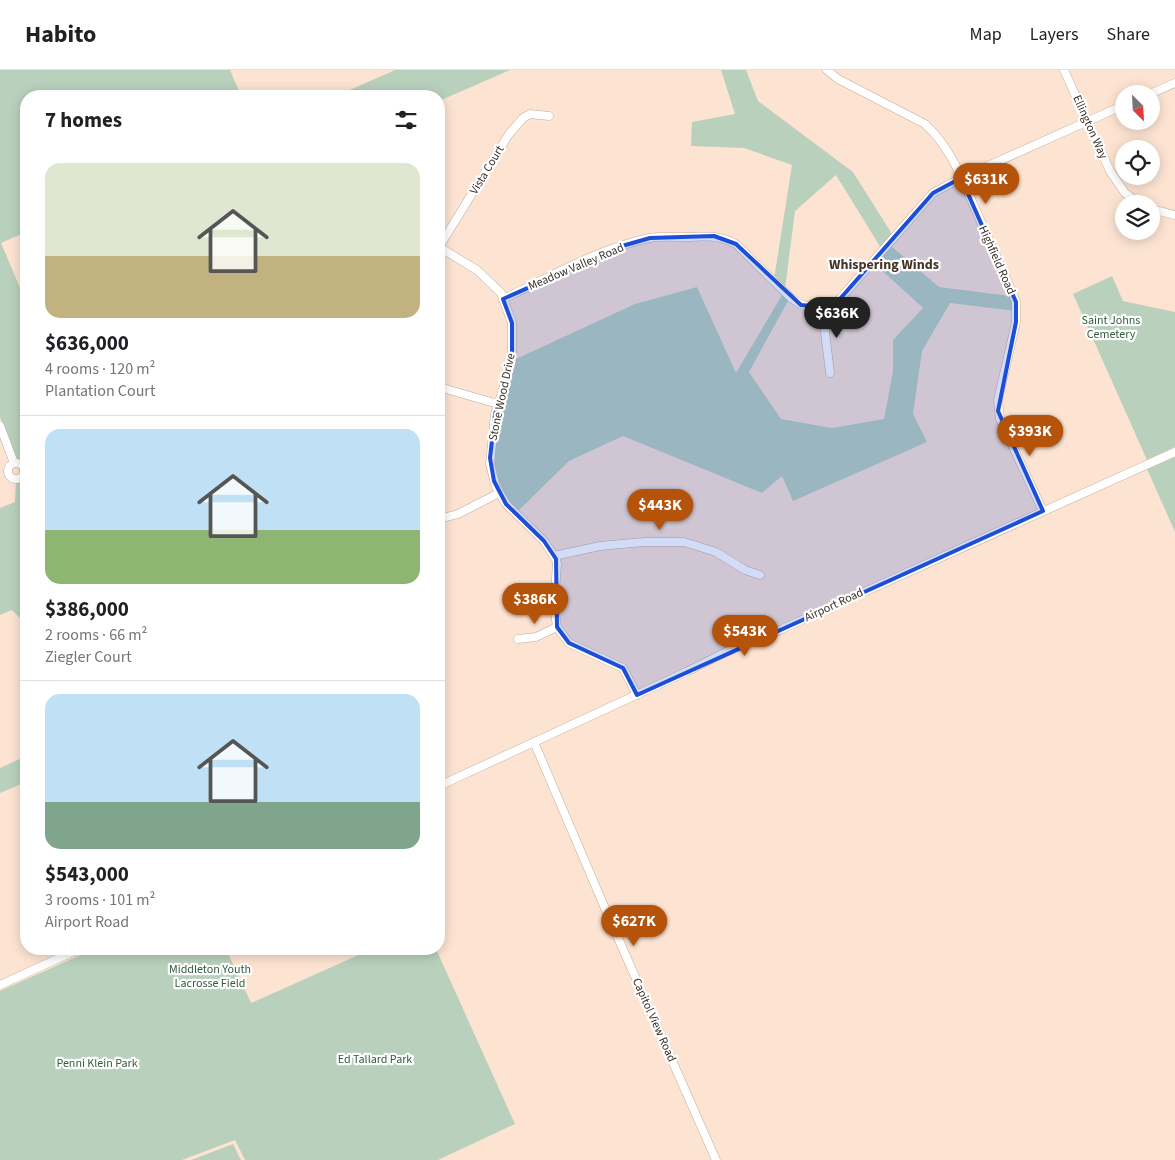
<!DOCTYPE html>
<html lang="en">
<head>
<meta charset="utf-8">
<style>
  body { margin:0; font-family:"Source Sans 3",sans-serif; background:#f6f6f6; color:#202124; height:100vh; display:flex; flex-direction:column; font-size:19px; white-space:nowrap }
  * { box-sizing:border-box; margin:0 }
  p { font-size:16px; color:#757577 }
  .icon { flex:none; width:28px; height:28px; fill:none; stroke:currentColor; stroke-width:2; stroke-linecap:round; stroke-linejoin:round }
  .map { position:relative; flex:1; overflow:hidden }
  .details { position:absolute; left:20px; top:20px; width:425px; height:865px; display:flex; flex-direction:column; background:#fff; border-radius:20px; box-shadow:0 2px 12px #0003 }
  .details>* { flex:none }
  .needle { width:32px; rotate:156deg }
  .controls { position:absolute; left:1115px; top:15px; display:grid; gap:10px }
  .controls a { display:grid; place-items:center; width:45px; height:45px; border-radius:50%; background:#fff; box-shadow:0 2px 12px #0003; font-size:25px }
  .price { position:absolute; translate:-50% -42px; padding:0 11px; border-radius:18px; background:#b45309; color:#fff; font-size:16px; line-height:32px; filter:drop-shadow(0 1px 2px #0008) }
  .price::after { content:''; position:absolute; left:50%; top:30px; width:15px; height:11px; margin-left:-8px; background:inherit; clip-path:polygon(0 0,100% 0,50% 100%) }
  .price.selected { background:#222; color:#fff }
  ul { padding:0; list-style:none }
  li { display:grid; align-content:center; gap:10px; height:265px; padding:0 25px }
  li+li { border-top:1px solid #e0e0e0 }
  li span { display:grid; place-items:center; height:155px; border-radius:15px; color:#555 }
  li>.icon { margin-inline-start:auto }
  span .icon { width:90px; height:90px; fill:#fffc; stroke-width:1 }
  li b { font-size:21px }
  h2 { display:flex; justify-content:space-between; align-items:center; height:60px; padding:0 25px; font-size:21px }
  header { display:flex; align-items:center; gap:30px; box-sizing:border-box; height:70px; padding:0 25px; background:#fff; border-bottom:1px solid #e0e0e0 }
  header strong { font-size:24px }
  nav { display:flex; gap:28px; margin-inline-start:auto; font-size:18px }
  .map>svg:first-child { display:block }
  .green { fill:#b9d1bc }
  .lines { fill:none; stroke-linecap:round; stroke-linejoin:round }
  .minor-casing { stroke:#c2ab9a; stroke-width:9 }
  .minor { stroke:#fff; stroke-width:8 }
  .marked { fill:#1d4ed8; fill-opacity:0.2; stroke:#1d4ed8; stroke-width:4; stroke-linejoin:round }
  .labels { text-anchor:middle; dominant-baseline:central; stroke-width:4.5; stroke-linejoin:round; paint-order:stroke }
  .street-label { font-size:12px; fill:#382f28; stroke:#fff }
  .park-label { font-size:12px; fill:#315c3a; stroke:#fff }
  .neighbourhood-label { font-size:14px; font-weight:bold; fill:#463325; stroke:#fff }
</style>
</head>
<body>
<header>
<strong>Habito</strong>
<nav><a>Map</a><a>Layers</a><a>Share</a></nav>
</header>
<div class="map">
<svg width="1175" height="1090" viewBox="0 0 1175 1090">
  <rect width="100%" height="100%" fill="#fde4d2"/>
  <g class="green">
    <polygon points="0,0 230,0 241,26 26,26 26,162 1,173 26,232 26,397 17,389 0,347"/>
    <polygon points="395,0 510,0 439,31 439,26 336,26"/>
    <path d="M721,0H746L758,31L853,102L892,164L891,176L939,217L1010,226L1015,241L950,233L922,281L913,344L927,372L793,431L782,406L762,423L623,366L569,391L518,441C475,396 500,341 516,289L635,234L697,217L736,303L782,225L788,231L749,302L781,349L832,358L884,349L893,301V270L923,238L875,194L884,183L836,105L795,141L785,219L774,209L792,95L744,78L691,76L692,52L735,44Z"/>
    <polygon points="1112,206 1123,231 1175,242 1175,377 1147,390 1073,224"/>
    <polygon points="1175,386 1175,462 1147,399"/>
    <polygon points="26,405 26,554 12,540 0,545 0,438 15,432 16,412 23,409"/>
    <polygon points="26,686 26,712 0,723 0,698"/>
    <polygon points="94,879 226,879 251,933 372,879 436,879 515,1054 438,1090 245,1090 235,1070 182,1090 0,1090 0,921"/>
    <polygon points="233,1074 241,1090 191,1090"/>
  </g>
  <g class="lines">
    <g class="minor-casing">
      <g id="minor">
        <path d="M827,0L838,9L925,54C954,80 966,120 982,154C993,180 1006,206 1016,232V252L998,330L1000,349L1043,441"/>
        <polyline points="1064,0 1110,101 1125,123 1140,134"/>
        <polyline points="1150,24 1175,13"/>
        <polyline points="1151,139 1175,145"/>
        <polyline points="439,177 477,200 501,223 512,253 512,291 495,344 490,394 496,417 506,434 544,471 556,489 557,494 554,535 557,557 569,573 623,598 637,625"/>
        <polyline points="439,177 509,64 523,48 530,44 549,46"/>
        <path d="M503,229C550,207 598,179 649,168C661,166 675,167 687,167C706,166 718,165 736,174L791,228C808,241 821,239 839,230L933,123L961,108L1124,35"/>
        <polyline points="822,237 830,303"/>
        <polyline points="439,317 498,334"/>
        <polyline points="0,356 14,393"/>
        <circle cx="16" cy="401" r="8"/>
        <polyline points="439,449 458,444 499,423"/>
        <polyline points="554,486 600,476 644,472 684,472 716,482 745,500 760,505"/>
        <polyline points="518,569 536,567 557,557"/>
        <polyline points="534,672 607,843 716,1090"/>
        <polyline points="439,716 686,602 726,582 782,559 1175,382"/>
        <polyline points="0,915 79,879"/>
      </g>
    </g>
    <use href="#minor" class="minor"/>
  </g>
  <path class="marked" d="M961,108L1016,232V252L998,341L1043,441L637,625L623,598L569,573L557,557L556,489L544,471L506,434L494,411L490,388L495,344L512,291V253L503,229L622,176L650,168L714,166L736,174L801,235L822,237L839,230L933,123Z"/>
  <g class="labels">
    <g class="street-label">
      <text transform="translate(1090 57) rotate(66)">Ellington Way</text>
      <text transform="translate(487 100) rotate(-59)">Vista Court</text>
      <text transform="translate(997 190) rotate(66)">Highfield Road</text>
      <text transform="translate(576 197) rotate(-23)">Meadow Valley Road</text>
      <text transform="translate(502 327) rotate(-78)">Stone Wood Drive</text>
      <text transform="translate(834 535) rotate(-25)">Airport Road</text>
      <text transform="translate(654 950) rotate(66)">Capitol View Road</text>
    </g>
    <g class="park-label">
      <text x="1111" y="250">Saint Johns<tspan x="1111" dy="14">Cemetery</tspan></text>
      <text x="210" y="899">Middleton Youth<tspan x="210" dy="14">Lacrosse Field</tspan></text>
      <text x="375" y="989">Ed Tallard Park</text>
      <text x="97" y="993">Penni Klein Park</text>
    </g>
    <g class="neighbourhood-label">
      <text x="884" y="195">Whispering Winds</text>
    </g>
  </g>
</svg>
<div class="controls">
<a><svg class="needle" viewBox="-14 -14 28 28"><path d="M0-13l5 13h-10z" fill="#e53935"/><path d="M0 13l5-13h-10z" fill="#757577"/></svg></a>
<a><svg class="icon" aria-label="locate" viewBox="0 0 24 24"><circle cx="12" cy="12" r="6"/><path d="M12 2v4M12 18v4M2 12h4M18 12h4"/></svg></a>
<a><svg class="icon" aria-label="layers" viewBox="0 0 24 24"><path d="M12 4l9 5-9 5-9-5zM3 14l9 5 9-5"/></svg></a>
</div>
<b class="price" style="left:986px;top:135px">$631K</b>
<b class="price selected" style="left:837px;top:269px">$636K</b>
<b class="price" style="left:1030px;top:387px">$393K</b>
<b class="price" style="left:660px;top:461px">$443K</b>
<b class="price" style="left:535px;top:555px">$386K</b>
<b class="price" style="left:745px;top:587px">$543K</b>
<b class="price" style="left:634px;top:877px">$627K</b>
<section class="details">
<h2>7 homes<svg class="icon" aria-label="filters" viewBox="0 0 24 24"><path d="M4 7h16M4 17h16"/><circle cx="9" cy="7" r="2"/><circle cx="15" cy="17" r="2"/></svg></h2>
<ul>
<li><span style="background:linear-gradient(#dfe7d0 60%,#c2b280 0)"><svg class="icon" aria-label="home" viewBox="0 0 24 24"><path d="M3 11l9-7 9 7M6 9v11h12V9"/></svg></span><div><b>$636,000</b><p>4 rooms · 120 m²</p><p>Plantation Court</p></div></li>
<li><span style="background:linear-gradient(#bfe0f5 65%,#8fb573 0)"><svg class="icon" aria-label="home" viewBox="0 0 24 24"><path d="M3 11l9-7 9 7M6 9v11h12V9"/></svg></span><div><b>$386,000</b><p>2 rooms · 66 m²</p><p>Ziegler Court</p></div></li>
<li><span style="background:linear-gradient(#bfe0f5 70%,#7fa58c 0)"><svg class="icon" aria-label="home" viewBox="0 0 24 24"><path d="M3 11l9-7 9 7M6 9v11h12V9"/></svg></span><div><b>$543,000</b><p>3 rooms · 101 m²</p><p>Airport Road</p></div></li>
</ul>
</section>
</div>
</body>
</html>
